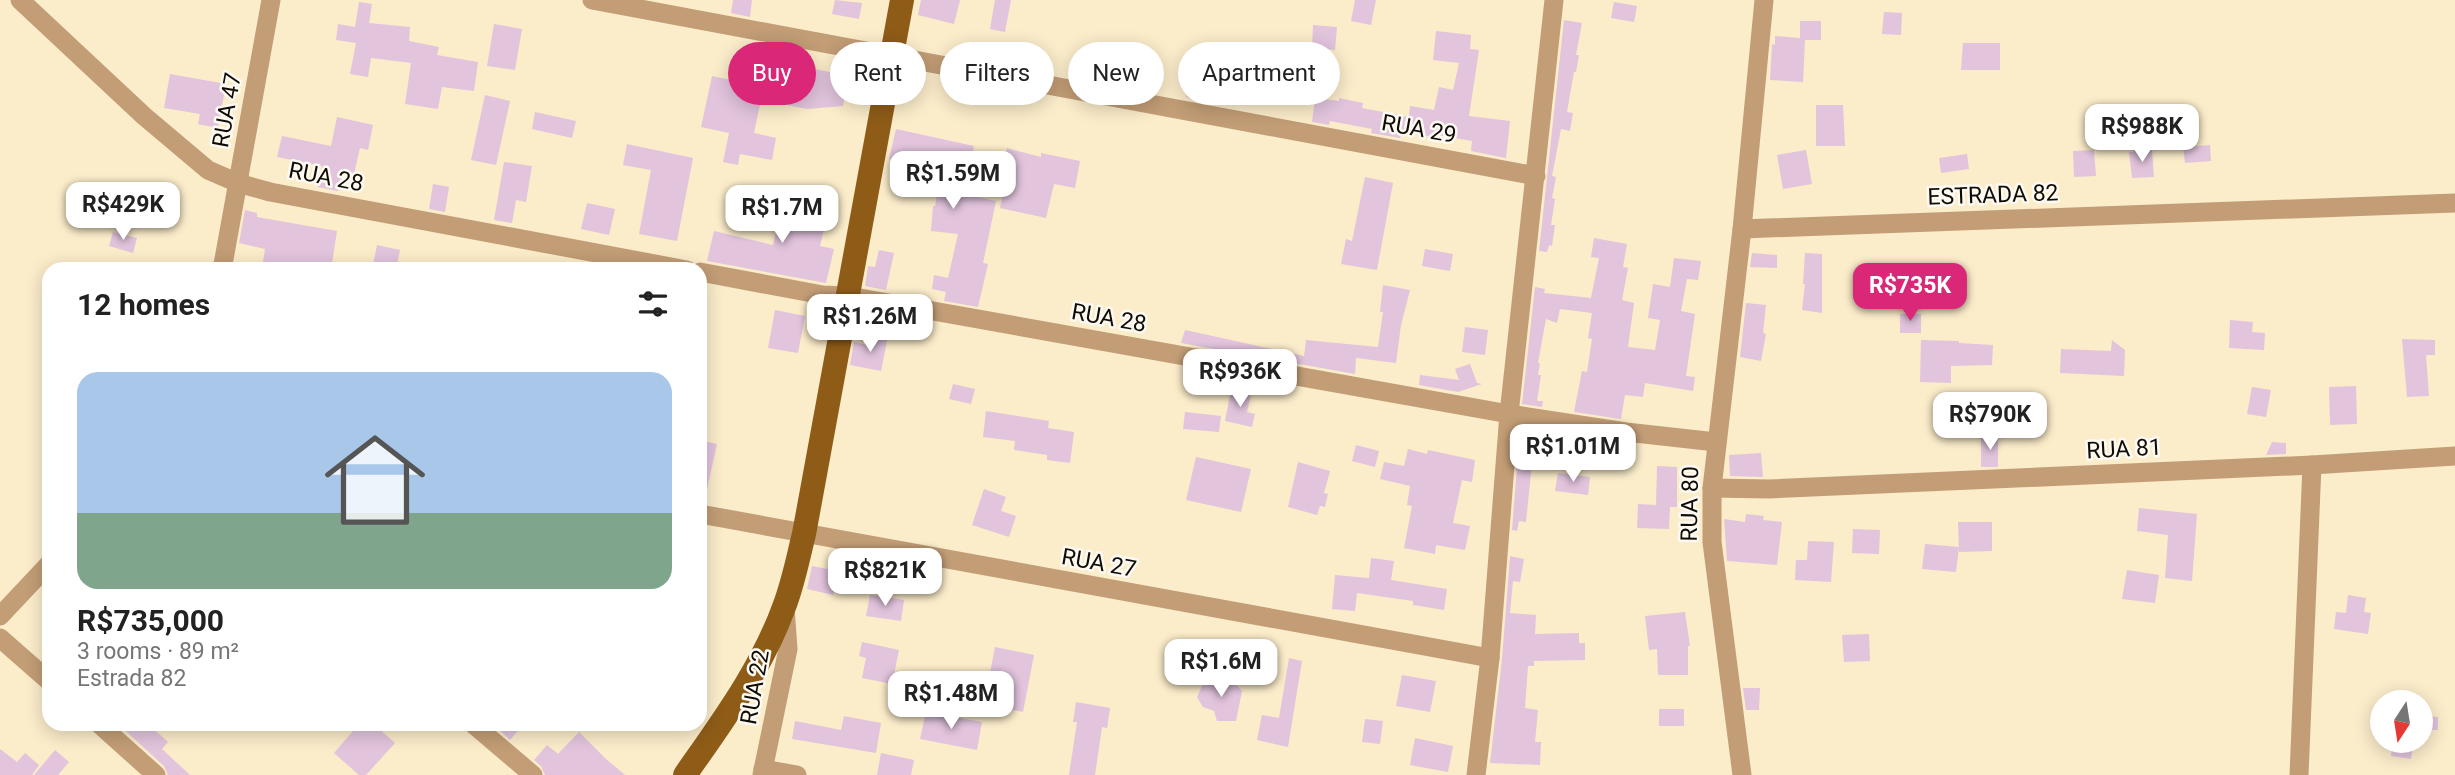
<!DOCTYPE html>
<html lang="en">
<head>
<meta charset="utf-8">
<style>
  body { margin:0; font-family:Roboto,sans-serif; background:#f6f6f6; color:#222; height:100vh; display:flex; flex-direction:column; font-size:26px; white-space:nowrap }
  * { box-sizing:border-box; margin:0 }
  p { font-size:23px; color:#767676 }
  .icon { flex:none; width:38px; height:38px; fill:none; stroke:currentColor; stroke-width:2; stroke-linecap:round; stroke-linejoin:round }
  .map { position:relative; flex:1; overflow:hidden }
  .sheet { position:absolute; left:42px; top:262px; width:665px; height:469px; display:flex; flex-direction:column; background:#fff; border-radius:21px; box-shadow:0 4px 18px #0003 }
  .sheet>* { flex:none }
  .hud { position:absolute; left:728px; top:42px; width:665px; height:63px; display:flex; gap:14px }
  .needle { width:46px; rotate:192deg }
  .tools { position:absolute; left:2370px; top:690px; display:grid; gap:14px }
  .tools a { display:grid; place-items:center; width:63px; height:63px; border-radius:50%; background:#fff; box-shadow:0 4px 18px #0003; font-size:35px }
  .price { position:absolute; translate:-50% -60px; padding:0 16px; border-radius:14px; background:#fff; color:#222; font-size:23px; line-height:46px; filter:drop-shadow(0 2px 4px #0008) }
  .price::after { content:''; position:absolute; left:50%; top:42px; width:21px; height:16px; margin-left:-10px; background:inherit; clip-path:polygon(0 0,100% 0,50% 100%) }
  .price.selected { background:#db2777; color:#fff }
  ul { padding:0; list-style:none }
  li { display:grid; align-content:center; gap:14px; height:371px; padding:0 35px }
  li span { display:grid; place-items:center; height:217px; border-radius:21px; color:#555 }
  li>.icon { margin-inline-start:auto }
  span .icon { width:126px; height:126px; fill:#fffc; stroke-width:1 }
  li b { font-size:30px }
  h2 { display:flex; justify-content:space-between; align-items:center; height:84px; padding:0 35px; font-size:30px }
  .chip { padding:0 24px; border-radius:32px; background:#fff; box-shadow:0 4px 18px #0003; font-size:24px; line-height:63px }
  .chip.selected { background:#db2777; color:#fff }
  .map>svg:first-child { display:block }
  .building { fill:#e2c4dd }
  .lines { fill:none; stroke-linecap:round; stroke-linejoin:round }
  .minor { stroke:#c29d76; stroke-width:19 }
  .major { stroke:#8f5c18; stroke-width:24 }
  .labels { text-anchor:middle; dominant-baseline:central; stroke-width:5; stroke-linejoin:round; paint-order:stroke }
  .street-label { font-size:23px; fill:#110c03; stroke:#fdfaf4 }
</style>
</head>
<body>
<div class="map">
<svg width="2455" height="775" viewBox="0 0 2455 775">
  <rect width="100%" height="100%" fill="#fbecca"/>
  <g class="building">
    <polygon points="733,0 752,0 750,17 731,13"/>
    <polygon points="835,0 862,3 859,19 832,14"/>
    <polygon points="921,0 960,0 954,24 918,15"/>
    <polygon points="995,0 1011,0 1005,32 990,29"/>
    <polygon points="1355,0 1376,0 1371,25 1351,21"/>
    <polygon points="359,2 372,4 369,23 410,27 409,41 439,47 437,55 478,62 474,91 442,87 438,109 405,104 411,63 371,58 368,77 350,74 356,43 336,40 338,24 355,27"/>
    <polygon points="1614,2 1637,6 1634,22 1611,18"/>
    <polygon points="1884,12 1902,13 1901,35 1882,34"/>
    <polygon points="1564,20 1582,23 1576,55 1579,55 1576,72 1574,72 1567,112 1573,113 1570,131 1561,129 1552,176 1556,177 1552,198 1555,199 1551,225 1555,225 1552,246 1549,245 1547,252 1539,251"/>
    <polygon points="1800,21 1821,21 1821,40 1805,40 1803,82 1770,80 1772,44 1775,45 1775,36 1800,38"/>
    <polygon points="494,24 522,29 515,70 487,66"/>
    <polygon points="1313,25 1337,27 1335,50 1312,48"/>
    <polygon points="1436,31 1471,35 1470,49 1479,50 1469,116 1510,121 1506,158 1471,151 1472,141 1432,134 1432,137 1401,132 1400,138 1371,133 1372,129 1330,121 1329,125 1312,122 1315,98 1339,101 1339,98 1363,103 1362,108 1409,117 1410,106 1434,110 1439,87 1453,90 1459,63 1433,60"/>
    <polygon points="1963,43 2000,43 2000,70 1961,70"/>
    <polygon points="746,55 849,76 843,106 807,109 761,100 754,133 776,138 772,160 740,154 738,165 723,162 729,133 701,127 712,76 741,82"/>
    <polygon points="1289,56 1315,61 1310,99 1281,93 1282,90 1255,84 1260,58 1288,63"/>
    <polygon points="1193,61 1216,66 1212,81 1252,86 1250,99 1210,94 1208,101 1186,97"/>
    <polygon points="170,74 226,84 218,128 198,124 200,114 164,108"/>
    <polygon points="485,95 510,101 496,165 471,160"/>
    <polygon points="1816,105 1843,105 1845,146 1816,146"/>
    <polygon points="535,112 576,121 572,138 532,129"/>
    <polygon points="337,117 373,125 368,150 360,148 354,174 342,172 338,191 318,187 322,166 277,157 282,136 331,146"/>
    <polygon points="896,129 974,146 967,179 969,180 967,195 996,201 983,263 988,264 978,307 944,301 946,292 932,289 934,275 948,278 958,234 931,231 933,206 935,206 941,170 889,159"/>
    <polygon points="627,144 693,158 677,241 639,234 651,170 623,165"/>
    <polygon points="2210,145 2211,161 2185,163 2183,147"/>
    <polygon points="1007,148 1041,157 1041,153 1080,161 1075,188 1054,184 1046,218 1000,208 1008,170 1002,169"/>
    <polygon points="1806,150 1812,184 1783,189 1777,155"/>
    <polygon points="2094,150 2096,176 2074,177 2073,151"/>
    <polygon points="2152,150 2154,177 2132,178 2129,152"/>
    <polygon points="1967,154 1969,169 1941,173 1939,158"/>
    <polygon points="504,162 532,166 526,202 516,200 512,223 494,220"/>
    <polygon points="1365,177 1393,183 1377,270 1341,264 1346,239 1352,241"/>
    <polygon points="433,184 449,187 445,212 429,209"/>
    <polygon points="784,197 829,208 820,246 834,249 826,283 707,261 714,231 773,245"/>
    <polygon points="587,203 615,209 609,235 581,229"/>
    <polygon points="245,210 257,213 257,217 337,231 331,270 262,268 265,249 239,243"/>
    <polygon points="113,232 137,238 133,253 109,246"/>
    <polygon points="1594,238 1627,244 1623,267 1628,268 1622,300 1634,303 1628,347 1655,350 1660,320 1648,318 1653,284 1670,287 1674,258 1701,261 1698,280 1687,279 1681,311 1695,314 1686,376 1695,377 1693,391 1645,383 1643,397 1625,395 1621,419 1574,412 1582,371 1587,372 1592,339 1588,338 1592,313 1560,309 1557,323 1546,319 1538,363 1540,363 1538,375 1541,375 1537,401 1543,401 1542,407 1522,404 1535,287 1545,289 1544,293 1591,298 1599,258 1591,257"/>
    <polygon points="377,245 400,250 396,270 372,270"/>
    <polygon points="1425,249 1453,254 1450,271 1422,266"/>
    <polygon points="879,250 894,253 886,290 865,286 868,266 875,267"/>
    <polygon points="1752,253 1777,255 1777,268 1750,267"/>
    <polygon points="1805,253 1822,254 1822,313 1802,310 1805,284 1803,284"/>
    <polygon points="1383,285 1410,290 1401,325 1396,363 1356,358 1355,374 1181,343 1185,330 1304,356 1306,340 1378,347 1383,312 1380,312"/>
    <polygon points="1746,303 1766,305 1763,333 1766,334 1761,361 1740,357"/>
    <polygon points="775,310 805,316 798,353 768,348"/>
    <rect x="1900" y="314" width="21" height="19"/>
    <polygon points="2230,320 2253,322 2252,332 2265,333 2264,350 2229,348"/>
    <polygon points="1465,327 1488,330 1485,355 1462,352"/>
    <polygon points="875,333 888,336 881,371 850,365 854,342 873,346"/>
    <polygon points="2402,339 2435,340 2435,355 2426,355 2429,396 2407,397"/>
    <polygon points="1921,340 1959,341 1959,343 1993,345 1992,365 1951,366 1951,383 1920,382"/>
    <polygon points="2112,340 2125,350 2124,376 2060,373 2061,349 2111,351"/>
    <polygon points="1470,364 1477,383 1482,384 1458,392 1419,385 1420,375 1459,380 1455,369"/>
    <polygon points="953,384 975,389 971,404 949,399"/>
    <polygon points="2356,386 2357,424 2330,425 2329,387"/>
    <polygon points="2252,387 2271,390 2266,417 2247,414"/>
    <polygon points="1231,390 1251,394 1247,412 1255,414 1252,427 1225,421"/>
    <polygon points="986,411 1049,421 1048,428 1074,432 1070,463 1047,460 1047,455 1014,450 1015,441 983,437"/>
    <polygon points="1185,412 1221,416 1219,432 1183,429"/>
    <polygon points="1520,428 1538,431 1539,435 1537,453 1533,453 1526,522 1519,521 1517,531 1512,530"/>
    <rect x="1981" y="438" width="17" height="29"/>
    <polygon points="700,440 717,444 706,494 700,494"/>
    <polygon points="2272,442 2286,443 2286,454 2266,455"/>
    <polygon points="1356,445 1379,451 1375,467 1352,461"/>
    <polygon points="1408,449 1427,454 1428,450 1475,460 1472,482 1462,480 1453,523 1470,526 1465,550 1436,545 1435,554 1404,548 1412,506 1407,505 1410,486 1380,479 1384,462 1404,466"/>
    <polygon points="1761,453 1763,477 1730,476 1729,455"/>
    <polygon points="1196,457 1251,469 1241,512 1186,500"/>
    <polygon points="1298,462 1330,471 1324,493 1328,494 1325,507 1320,506 1317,515 1288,507"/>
    <polygon points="1657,466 1677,467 1677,507 1670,507 1669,529 1637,528 1638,504 1656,505"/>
    <polygon points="1558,473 1590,477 1588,495 1555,491"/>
    <polygon points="984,489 1006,497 1001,511 1016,516 1009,537 972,525"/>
    <polygon points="2139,508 2197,514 2192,581 2165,578 2168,535 2137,531"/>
    <polygon points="1746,514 1764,516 1763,520 1782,522 1777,565 1727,561 1724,519 1745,522"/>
    <polygon points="1958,522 1992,522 1992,551 1959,552"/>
    <polygon points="1853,529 1880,530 1879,554 1852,553"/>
    <polygon points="1808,541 1834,542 1831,582 1795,580 1796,560 1807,560"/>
    <polygon points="1925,544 1959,547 1956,572 1922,569"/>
    <polygon points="1510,556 1524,559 1520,582 1513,581 1510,613 1536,615 1535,634 1579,633 1579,643 1585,643 1585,660 1534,661 1534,666 1528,666 1525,708 1538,710 1535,742 1541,742 1540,765 1490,763 1502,659"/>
    <polygon points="1371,558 1394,561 1391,580 1447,589 1444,610 1413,605 1413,601 1357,593 1355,611 1332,609 1335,575 1369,578"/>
    <polygon points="812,566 838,571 833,595 807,589"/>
    <polygon points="2127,570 2159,575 2155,603 2122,599"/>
    <polygon points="870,595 904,600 901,621 866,616"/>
    <polygon points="2348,595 2366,598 2364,612 2371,613 2368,634 2334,629 2336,612 2346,613"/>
    <polygon points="1685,612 1690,646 1688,646 1688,675 1658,675 1657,649 1649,650 1645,616"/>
    <polygon points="1869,634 1870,661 1844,662 1842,635"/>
    <polygon points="862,642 899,650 892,684 862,678 866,658 859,656"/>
    <polygon points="995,647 1034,655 1023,712 984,704"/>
    <polygon points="1289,658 1302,661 1288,747 1257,740 1262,715 1279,718"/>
    <polygon points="1226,674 1242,691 1236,721 1217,721 1214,711 1203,707 1197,697 1203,684 1212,681 1219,683"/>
    <polygon points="1402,675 1436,681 1430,712 1396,706"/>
    <polygon points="1743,688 1760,688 1759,710 1746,710"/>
    <polygon points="1076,702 1110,708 1107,728 1102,727 1095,775 1069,775 1077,722 1073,722"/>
    <rect x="1659" y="709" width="25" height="17"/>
    <polygon points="926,712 982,722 977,750 920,739"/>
    <polygon points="844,716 881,723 876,753 792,739 795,721 841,730"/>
    <polygon points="2424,716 2438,717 2438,730 2424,730"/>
    <polygon points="1365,719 1383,721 1380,744 1362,742"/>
    <polygon points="118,724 148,724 168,742 162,749 190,775 168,775 164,766"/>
    <polygon points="359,724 374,724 395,743 366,775 359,775 334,753"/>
    <polygon points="493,724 524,724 510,740"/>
    <polygon points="579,732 606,759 625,775 545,775 541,766 534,760 547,745 558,754"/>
    <polygon points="1415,738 1453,746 1448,772 1410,765"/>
    <polygon points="2393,740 2414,740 2411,759 2391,756"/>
    <polygon points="0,749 17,762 25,753 39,765 32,775 0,775"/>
    <polygon points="55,750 69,762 58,775 34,775"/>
    <polygon points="881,753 914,760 911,775 877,775"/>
  </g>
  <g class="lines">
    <g class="minor">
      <polyline points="20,0 144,116 208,170 238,183 270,192 687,270"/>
      <polyline points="592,0 1536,176"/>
      <polyline points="1742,229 2455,203"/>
      <polyline points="222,270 271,0"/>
      <polyline points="700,272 823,295 849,296 1509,414 1626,432 1716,442"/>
      <polyline points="1712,488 1769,489 2312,465 2455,456"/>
      <polyline points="700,514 1490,658"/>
      <polyline points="0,616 49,564"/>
      <polyline points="0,638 49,681"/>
      <polyline points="99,724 156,775"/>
      <polyline points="473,724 533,775"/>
      <polyline points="763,769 797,775"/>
      <polyline points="762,775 788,649 785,607"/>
      <polyline points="1476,775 1490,658 1509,414 1554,0"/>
      <polyline points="1742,775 1712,542 1712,488 1742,229 1764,0"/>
      <polyline points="2299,775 2312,465"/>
    </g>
    <path class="major" d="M685,775C722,722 762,668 784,607C793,584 798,558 804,534L902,0"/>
  </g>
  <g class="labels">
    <g class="street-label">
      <text transform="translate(227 110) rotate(-80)">RUA 47</text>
      <text transform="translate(1419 129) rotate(10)">RUA 29</text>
      <text transform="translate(326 177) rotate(11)">RUA 28</text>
      <text transform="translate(1993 195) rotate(-2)">ESTRADA 82</text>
      <text transform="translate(1109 318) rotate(10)">RUA 28</text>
      <text transform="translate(2124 449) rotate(-3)">RUA 81</text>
      <text transform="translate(1690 504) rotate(-89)">RUA 80</text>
      <text transform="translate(1099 563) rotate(10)">RUA 27</text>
      <text transform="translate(755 687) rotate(-80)">RUA 22</text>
    </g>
  </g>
</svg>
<div class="tools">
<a><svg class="needle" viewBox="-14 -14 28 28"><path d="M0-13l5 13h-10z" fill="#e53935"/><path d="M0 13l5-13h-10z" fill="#767676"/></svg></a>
</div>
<b class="price" style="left:2142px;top:164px">R$988K</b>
<b class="price" style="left:953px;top:211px">R$1.59M</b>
<b class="price" style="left:123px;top:242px">R$429K</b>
<b class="price" style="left:782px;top:245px">R$1.7M</b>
<b class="price selected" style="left:1910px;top:323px">R$735K</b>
<b class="price" style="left:870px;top:354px">R$1.26M</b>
<b class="price" style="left:1240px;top:409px">R$936K</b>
<b class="price" style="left:1990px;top:452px">R$790K</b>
<b class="price" style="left:1573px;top:484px">R$1.01M</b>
<b class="price" style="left:885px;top:608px">R$821K</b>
<b class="price" style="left:1221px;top:699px">R$1.6M</b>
<b class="price" style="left:951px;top:731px">R$1.48M</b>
<div class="hud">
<a class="chip selected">Buy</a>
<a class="chip">Rent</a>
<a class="chip">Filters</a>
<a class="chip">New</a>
<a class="chip">Apartment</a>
</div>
<section class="sheet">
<h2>12 homes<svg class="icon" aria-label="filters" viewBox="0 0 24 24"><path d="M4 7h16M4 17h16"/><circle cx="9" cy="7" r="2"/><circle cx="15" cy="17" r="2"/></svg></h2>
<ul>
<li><span style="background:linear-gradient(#a9c7e8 65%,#7fa58c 0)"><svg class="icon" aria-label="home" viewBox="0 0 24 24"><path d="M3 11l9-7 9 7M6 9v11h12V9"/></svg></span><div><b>R$735,000</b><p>3 rooms · 89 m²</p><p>Estrada 82</p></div></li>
</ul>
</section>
</div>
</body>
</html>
